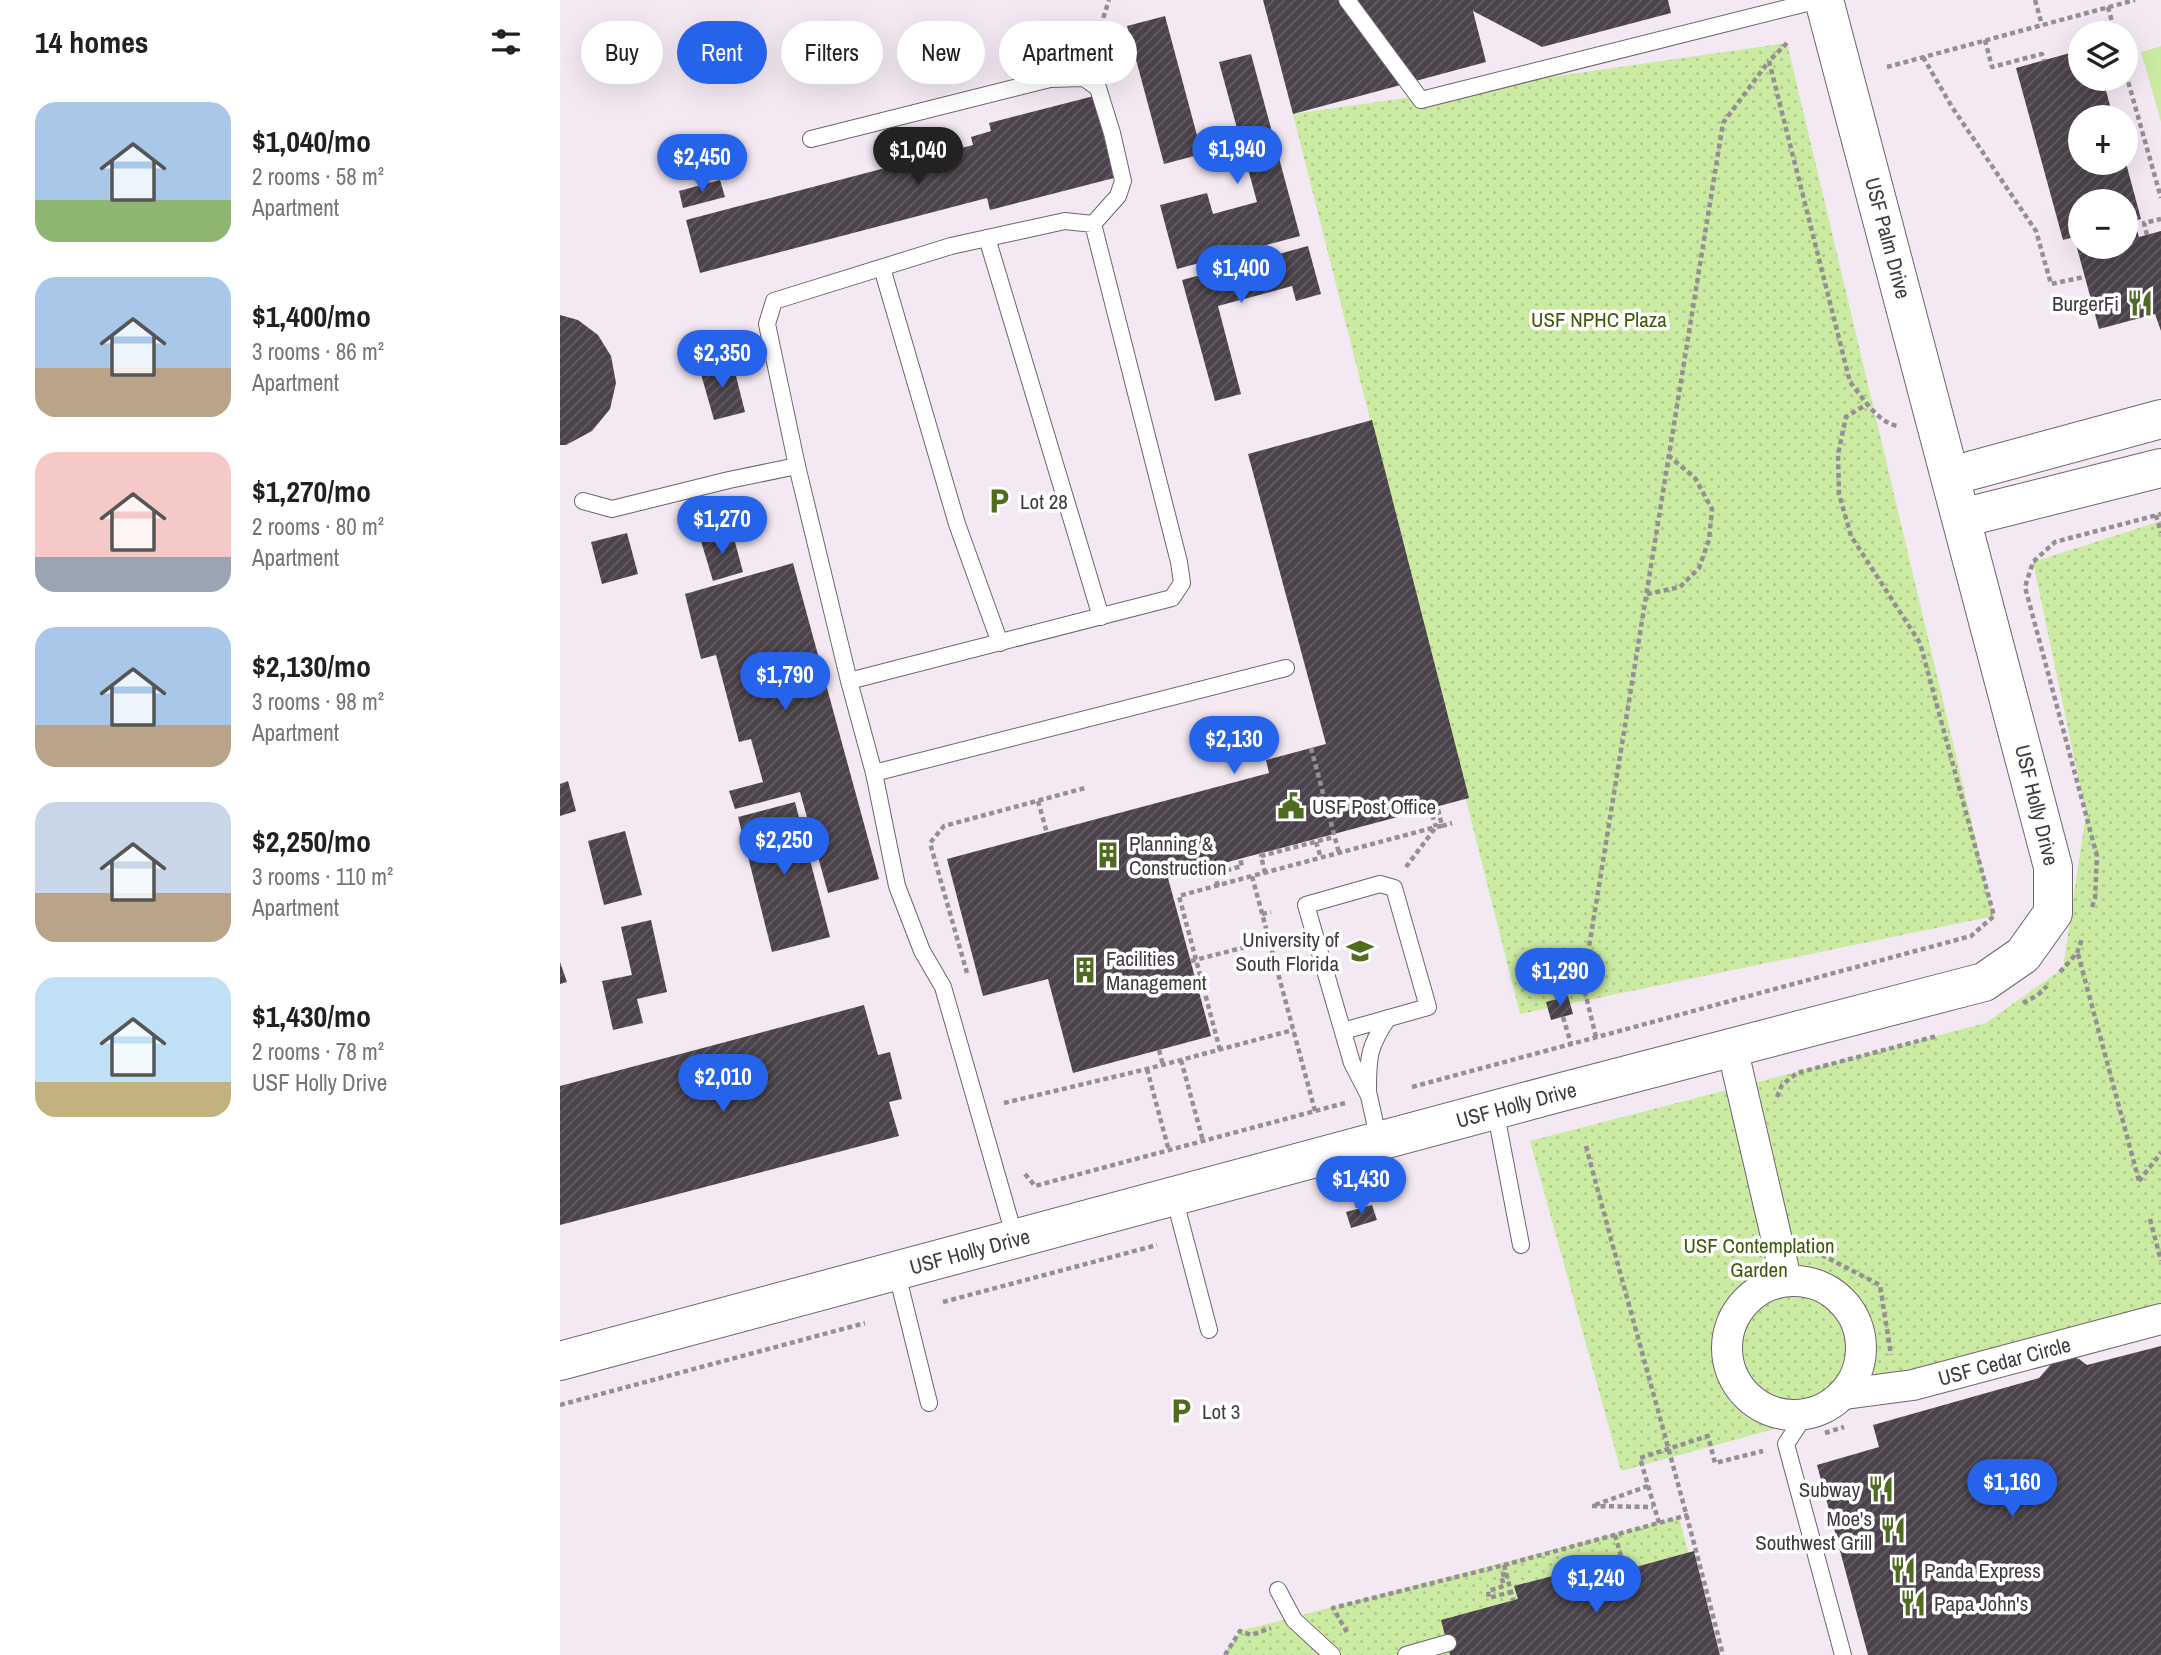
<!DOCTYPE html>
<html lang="en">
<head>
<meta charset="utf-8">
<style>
  body { margin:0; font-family:"Archivo Narrow",sans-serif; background:#f2f2f2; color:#202124; height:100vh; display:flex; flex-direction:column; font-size:26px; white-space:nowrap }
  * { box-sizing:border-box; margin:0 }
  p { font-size:23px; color:#757577 }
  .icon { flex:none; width:38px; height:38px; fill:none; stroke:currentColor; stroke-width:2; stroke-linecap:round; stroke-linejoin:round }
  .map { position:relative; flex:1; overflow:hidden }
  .panel { display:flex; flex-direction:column; background:#fff; width:560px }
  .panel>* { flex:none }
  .guide { position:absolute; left:21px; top:21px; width:665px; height:63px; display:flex; gap:14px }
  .controls { position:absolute; left:1508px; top:21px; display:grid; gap:14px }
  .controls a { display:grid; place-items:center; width:70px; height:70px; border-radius:50%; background:#fff; box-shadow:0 7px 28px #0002; font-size:35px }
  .price { position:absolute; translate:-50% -60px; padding:0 16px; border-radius:24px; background:#2563eb; color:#fff; font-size:23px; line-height:46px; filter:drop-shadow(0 2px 4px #0008) }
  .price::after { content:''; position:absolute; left:50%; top:42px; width:21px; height:16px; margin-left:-10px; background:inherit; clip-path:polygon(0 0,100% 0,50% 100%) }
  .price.active { background:#222; color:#fff }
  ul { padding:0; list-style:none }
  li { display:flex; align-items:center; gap:21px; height:175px; padding:0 35px }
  li span { display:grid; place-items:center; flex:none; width:196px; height:140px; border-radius:21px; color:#555 }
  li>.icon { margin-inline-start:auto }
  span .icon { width:84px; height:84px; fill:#fffc; stroke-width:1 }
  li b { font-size:30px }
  h2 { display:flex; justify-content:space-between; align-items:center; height:84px; padding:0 35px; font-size:30px }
  .pill { padding:0 24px; border-radius:32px; background:#fff; box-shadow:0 7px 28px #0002; font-size:24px; line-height:63px }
  .pill.active { background:#2563eb; color:#fff }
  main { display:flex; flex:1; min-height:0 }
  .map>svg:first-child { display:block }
  .grass { fill:#cbeba2 }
  .park { fill:url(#park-dots) }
  .building { fill:url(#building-hatch); fill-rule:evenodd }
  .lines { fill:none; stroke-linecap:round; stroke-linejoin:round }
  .service-casing { stroke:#6d646d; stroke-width:18 }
  .minor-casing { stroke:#6d646d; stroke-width:32 }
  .tertiary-casing { stroke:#6d646d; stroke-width:40 }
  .path { stroke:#968e95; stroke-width:4.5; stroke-dasharray:5 3.5; stroke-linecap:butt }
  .service { stroke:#fff; stroke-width:16 }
  .minor { stroke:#fff; stroke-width:30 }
  .tertiary { stroke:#fff; stroke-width:38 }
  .labels { text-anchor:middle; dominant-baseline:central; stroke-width:7; stroke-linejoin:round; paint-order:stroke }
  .street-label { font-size:21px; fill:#403b3f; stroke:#fff }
  .poi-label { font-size:21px; fill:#403b3f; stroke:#fff; text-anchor:start }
  .park-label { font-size:21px; fill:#405b07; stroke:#fff }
</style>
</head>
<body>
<main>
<section class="panel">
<h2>14 homes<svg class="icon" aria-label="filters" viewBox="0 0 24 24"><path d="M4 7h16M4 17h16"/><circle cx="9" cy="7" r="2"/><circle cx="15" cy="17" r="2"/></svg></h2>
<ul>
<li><span style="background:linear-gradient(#a9c7e8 70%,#8fb573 0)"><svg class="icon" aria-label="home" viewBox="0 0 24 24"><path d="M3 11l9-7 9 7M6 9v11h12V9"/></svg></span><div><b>$1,040/mo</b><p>2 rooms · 58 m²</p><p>Apartment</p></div></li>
<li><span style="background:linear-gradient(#a9c7e8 65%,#b9a48a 0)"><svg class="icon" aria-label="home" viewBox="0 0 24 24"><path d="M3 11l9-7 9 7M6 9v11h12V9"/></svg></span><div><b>$1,400/mo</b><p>3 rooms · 86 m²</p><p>Apartment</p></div></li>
<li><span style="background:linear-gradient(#f6c9c9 75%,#9aa5b1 0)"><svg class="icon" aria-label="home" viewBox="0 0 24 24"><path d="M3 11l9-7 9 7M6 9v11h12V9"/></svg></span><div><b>$1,270/mo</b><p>2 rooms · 80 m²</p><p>Apartment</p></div></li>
<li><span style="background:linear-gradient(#a9c7e8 70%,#b9a48a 0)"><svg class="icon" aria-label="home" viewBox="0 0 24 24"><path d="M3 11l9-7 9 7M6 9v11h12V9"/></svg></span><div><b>$2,130/mo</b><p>3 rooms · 98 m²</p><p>Apartment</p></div></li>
<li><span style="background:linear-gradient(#c9d6e8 65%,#b9a48a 0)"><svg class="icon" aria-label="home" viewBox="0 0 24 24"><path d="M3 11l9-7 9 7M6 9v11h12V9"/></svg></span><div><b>$2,250/mo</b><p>3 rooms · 110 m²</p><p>Apartment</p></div></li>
<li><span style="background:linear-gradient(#bfe0f5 75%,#c2b280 0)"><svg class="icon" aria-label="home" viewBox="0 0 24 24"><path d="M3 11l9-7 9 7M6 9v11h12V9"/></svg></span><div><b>$1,430/mo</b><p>2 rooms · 78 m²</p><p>USF Holly Drive</p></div></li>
</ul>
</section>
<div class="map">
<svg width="1601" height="1655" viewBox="0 0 1601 1655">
  <defs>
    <pattern id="park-dots" width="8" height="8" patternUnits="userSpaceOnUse" patternTransform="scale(1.75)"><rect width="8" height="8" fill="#cbeba2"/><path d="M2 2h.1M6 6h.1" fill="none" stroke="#afca8d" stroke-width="1.8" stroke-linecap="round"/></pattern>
    <pattern id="building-hatch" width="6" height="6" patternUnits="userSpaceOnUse" patternTransform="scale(1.75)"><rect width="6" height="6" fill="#4b434b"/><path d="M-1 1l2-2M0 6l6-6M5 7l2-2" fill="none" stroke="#645d63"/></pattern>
  </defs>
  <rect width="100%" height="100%" fill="#f4e9f3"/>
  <polygon class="grass" points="1601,46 1601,122 1581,52"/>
  <g class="park">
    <polygon points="1227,43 1434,916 960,1014 733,114"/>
    <polygon points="1601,521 1601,1323 1061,1471 970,1141 1426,1023 1503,968 1526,814 1473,562"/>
    <polygon points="1119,1517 1155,1655 664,1655 680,1631"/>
  </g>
  <g class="building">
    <polygon points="703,0 1108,0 1111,13 982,47 913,11 926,62 733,114"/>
    <polygon points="605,16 642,154 604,164 567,26"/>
    <path d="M1521,50V79H1543L1553,117H1521V163H1566L1581,219L1574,221L1579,237L1601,231V331L1595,314L1539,329L1514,237L1503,240L1456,68ZM1521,201H1566V247H1521Z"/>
    <polygon points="691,54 740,236 617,269 600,205 647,193 653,214 697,202 659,62"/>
    <polygon points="534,96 554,178 430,210 427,198 140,273 126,220 413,145 411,137 431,131 429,123"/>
    <polygon points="160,180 165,197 123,208 119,191"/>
    <polygon points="748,246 761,294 736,301 732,286 658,306 681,394 655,401 622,280"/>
    <polygon points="0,315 18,320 38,335 51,356 56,383 50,409 32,431 6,445 0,445"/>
    <polygon points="172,360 185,412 154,420 139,367"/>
    <polygon points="812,420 909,798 608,878 651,1036 513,1073 488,979 423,996 387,859 709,773 706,760 766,744 688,454"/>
    <polygon points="172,531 183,572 153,581 141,541"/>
    <polygon points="67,533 78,574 42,584 31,542"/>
    <polygon points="233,563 319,879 268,893 240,792 175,809 169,791 203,782 191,739 179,742 156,655 141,659 125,594"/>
    <polygon points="8,781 16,811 0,816 0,784"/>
    <polygon points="235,802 270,937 212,952 178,817"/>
    <polygon points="65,831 82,895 44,905 28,841"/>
    <polygon points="91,920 107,992 77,999 83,1023 53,1030 42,981 72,975 61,927"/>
    <polygon points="0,962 7,982 0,984"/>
    <polygon points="1008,996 1013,1014 991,1020 986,1002"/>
    <polygon points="304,1005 318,1055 330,1052 342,1099 329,1102 339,1136 0,1225 0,1086"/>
    <polygon points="812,1205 817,1220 791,1228 786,1212"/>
    <polygon points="1601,1346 1601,1655 1308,1655 1257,1465 1319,1447 1313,1425 1479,1378 1493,1362 1510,1356 1519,1359 1527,1365"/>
    <polygon points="1134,1551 1160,1655 890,1655 881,1620 958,1599 954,1586 1057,1559 1061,1571"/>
  </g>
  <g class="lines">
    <g class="service-casing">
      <g id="service">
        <polyline points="787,0 861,100 1259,0"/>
        <polyline points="251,139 490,79 524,78 538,88 552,133 563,181 558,196 533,224"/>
        <polyline points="427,238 541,617"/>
        <polyline points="322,268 397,524 440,643"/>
        <polyline points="23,501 52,509 169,480 237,466"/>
        <polyline points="289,681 612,598 622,583 619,562 533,224 505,221 391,246 214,301 207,324 237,466 289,681 314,773 337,886 362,951 383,987 455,1238"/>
        <polyline points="314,773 726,668"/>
        <polyline points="783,1031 868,1007 834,888 820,884 746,905 792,1063 809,1096 819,1141"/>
        <path d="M808,1090C808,1056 809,1046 828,1018"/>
        <polyline points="935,1109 961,1245"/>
        <polyline points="614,1197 649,1330"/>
        <polyline points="336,1270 369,1403"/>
        <polyline points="1245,1415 1226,1444 1283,1655"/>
        <polyline points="718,1590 734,1620 772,1655"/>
        <polyline points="846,1655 888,1643"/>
      </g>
    </g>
    <g class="minor-casing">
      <g id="minor">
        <polyline points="1172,1047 1226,1279"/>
        <circle cx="1234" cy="1348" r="67"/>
        <path id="s1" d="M1285,1394L1353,1385L1601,1319"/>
      </g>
    </g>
    <g class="tertiary-casing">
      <g id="tertiary">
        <polyline points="1391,476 1601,419"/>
        <polyline points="1402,518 1601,468"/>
        <path id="s2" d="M0,1361L994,1094L1424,982L1463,955L1493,913V867L1264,0"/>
      </g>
    </g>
    <g class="path">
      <polyline points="1475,0 1482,25"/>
      <polyline points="1548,7 1555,33"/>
      <polyline points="538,34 549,0"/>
      <polyline points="1425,40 1432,67 1482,54 1484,61"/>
      <path d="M1227,43L1209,61L1290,382C1303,398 1318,423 1338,426"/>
      <polyline points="1363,57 1392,107 1476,231 1491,284 1524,277"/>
      <polyline points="1327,67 1575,0"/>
      <polyline points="1566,74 1601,198"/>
      <polyline points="1587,235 1584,223 1601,219"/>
      <polyline points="1596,515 1601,533"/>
      <polyline points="1087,594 1120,587 1139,568 1149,540 1152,509 1135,478 1109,456"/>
      <polyline points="751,748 779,853"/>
      <polyline points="478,801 487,833"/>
      <polyline points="882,826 892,823"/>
      <polyline points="756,842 761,858"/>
      <polyline points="846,867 876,827 882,826 878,809 871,811 876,827"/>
      <polyline points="705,873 701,856 774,837"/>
      <polyline points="658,886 654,874 682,866 680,859"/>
      <polyline points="1532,907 1535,898 1537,856 1465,587 1473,562 1495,542 1601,514"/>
      <polyline points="702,914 711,912"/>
      <polyline points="1518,954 1579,1181"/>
      <polyline points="631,961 709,941"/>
      <polyline points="1500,972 1517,953 1522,939"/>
      <polyline points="407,973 370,843 384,826 525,788"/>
      <polyline points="1463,1003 1478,995 1487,986"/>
      <polyline points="1003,1017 1011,1044"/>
      <polyline points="1036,1037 1023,984 1163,123 1209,61"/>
      <polyline points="599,1050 603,1065"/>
      <polyline points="660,1050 619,896 692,876"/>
      <polyline points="621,1060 643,1141"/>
      <polyline points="587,1069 609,1151"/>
      <polyline points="852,1087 1411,936 1434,916 1360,643 1291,536 1279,494 1278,454 1286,417 1307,404"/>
      <polyline points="1217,1097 1222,1085 1237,1073 1377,1036"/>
      <polyline points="444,1103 587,1069 733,1030"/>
      <polyline points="755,1111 692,876 876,827"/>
      <path d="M1026,1146C1071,1316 1120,1485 1163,1655"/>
      <polyline points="465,1174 475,1186 486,1183 785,1103"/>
      <polyline points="1579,1181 1601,1153"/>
      <polyline points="793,1186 798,1209"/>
      <polyline points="1590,1219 1601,1261"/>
      <polyline points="1254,1251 1320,1285 1331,1355"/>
      <polyline points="383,1302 597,1245"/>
      <polyline points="0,1405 305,1323"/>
      <polyline points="1265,1433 1284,1427"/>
      <polyline points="1088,1486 1032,1506 1093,1507"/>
      <polyline points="1099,1523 1080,1458 1148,1436 1155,1463 1203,1451"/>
      <polyline points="1055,1535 1065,1570"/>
      <polyline points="944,1565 953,1600"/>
      <polyline points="946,1574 941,1575 944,1586 928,1591 929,1598 951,1592"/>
      <polyline points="787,1632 773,1608 944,1565 1128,1515"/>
      <polyline points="665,1655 680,1631 691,1635 711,1628"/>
    </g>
    <use href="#service" class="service"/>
    <use href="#minor" class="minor"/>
    <use href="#tertiary" class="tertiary"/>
  </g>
  <defs>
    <g id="restaurant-bare" transform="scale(2.1)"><path d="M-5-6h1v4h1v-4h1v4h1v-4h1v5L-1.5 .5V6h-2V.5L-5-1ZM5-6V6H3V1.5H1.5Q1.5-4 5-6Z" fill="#4f6b1f" stroke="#fff" stroke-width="2.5" paint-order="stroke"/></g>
    <g id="parking-bare" transform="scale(2.1)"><path d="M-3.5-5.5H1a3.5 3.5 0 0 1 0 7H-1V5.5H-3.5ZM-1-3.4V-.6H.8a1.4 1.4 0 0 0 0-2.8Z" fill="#4f6b1f" stroke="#fff" stroke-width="2.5" paint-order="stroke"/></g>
    <g id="civic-bare" transform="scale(2.1)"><path d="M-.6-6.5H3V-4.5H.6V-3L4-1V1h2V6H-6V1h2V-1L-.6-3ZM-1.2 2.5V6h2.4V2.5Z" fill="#4f6b1f" stroke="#fff" stroke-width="2.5" paint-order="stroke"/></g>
    <g id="building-bare" transform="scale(2.1)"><path d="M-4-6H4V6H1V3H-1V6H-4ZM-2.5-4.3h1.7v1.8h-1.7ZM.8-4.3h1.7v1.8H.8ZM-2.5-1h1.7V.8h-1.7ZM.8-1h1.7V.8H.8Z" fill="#4f6b1f" stroke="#fff" stroke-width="2.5" paint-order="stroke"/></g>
    <g id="university-bare" transform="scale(2.1)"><path d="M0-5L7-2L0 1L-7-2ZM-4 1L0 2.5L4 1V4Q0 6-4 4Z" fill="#4f6b1f" stroke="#fff" stroke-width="2.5" paint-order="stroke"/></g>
  </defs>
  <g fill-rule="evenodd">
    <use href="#restaurant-bare" x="1580" y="303"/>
    <use href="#parking-bare" x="439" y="501"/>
    <use href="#civic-bare" x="731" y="806"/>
    <use href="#building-bare" x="548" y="855"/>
    <use href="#university-bare" x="800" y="951"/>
    <use href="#building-bare" x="525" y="970"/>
    <use href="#parking-bare" x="621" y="1411"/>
    <use href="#restaurant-bare" x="1321" y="1489"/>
    <use href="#restaurant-bare" x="1333" y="1530"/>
    <use href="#restaurant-bare" x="1343" y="1570"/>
    <use href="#restaurant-bare" x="1353" y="1603"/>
  </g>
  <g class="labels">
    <g class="street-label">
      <text transform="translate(1328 238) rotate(75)">USF Palm Drive</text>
      <text transform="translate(1477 805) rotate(76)">USF Holly Drive</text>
      <text stroke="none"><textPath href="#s2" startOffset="990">USF Holly Drive</textPath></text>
      <text stroke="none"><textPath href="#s2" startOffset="424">USF Holly Drive</textPath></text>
      <text stroke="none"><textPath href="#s1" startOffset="163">USF Cedar Circle</textPath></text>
    </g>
    <g class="poi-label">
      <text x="1559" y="303" text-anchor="end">BurgerFi</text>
      <text x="460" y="501">Lot 28</text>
      <text x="752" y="806">USF Post Office</text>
      <text x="569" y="843">Planning &amp;<tspan x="569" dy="24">Construction</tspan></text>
      <text x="779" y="939" text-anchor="end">University of<tspan x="779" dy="24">South Florida</tspan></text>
      <text x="546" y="958">Facilities<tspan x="546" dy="24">Management</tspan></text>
      <text x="642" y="1411">Lot 3</text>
      <text x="1300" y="1489" text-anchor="end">Subway</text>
      <text x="1312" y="1518" text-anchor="end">Moe's<tspan x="1312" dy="24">Southwest Grill</tspan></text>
      <text x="1364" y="1570">Panda Express</text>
      <text x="1374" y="1603">Papa John's</text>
    </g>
    <g class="park-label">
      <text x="1039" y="319">USF NPHC Plaza</text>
      <text x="1199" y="1245">USF Contemplation<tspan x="1199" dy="24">Garden</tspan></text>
    </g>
  </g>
</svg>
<div class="controls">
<a><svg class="icon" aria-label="layers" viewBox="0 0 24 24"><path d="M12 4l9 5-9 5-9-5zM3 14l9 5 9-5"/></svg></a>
<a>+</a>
<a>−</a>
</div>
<b class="price" style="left:677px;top:186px">$1,940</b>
<b class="price active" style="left:358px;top:187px">$1,040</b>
<b class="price" style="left:142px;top:194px">$2,450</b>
<b class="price" style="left:681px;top:305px">$1,400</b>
<b class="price" style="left:162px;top:390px">$2,350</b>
<b class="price" style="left:162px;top:556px">$1,270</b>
<b class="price" style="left:225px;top:712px">$1,790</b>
<b class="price" style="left:674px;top:776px">$2,130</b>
<b class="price" style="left:224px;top:877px">$2,250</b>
<b class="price" style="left:1000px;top:1008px">$1,290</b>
<b class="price" style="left:163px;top:1114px">$2,010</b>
<b class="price" style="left:801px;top:1216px">$1,430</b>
<b class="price" style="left:1452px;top:1519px">$1,160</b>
<b class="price" style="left:1036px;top:1615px">$1,240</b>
<div class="guide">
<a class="pill">Buy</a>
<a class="pill active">Rent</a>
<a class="pill">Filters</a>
<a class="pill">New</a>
<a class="pill">Apartment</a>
</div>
</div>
</main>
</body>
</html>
